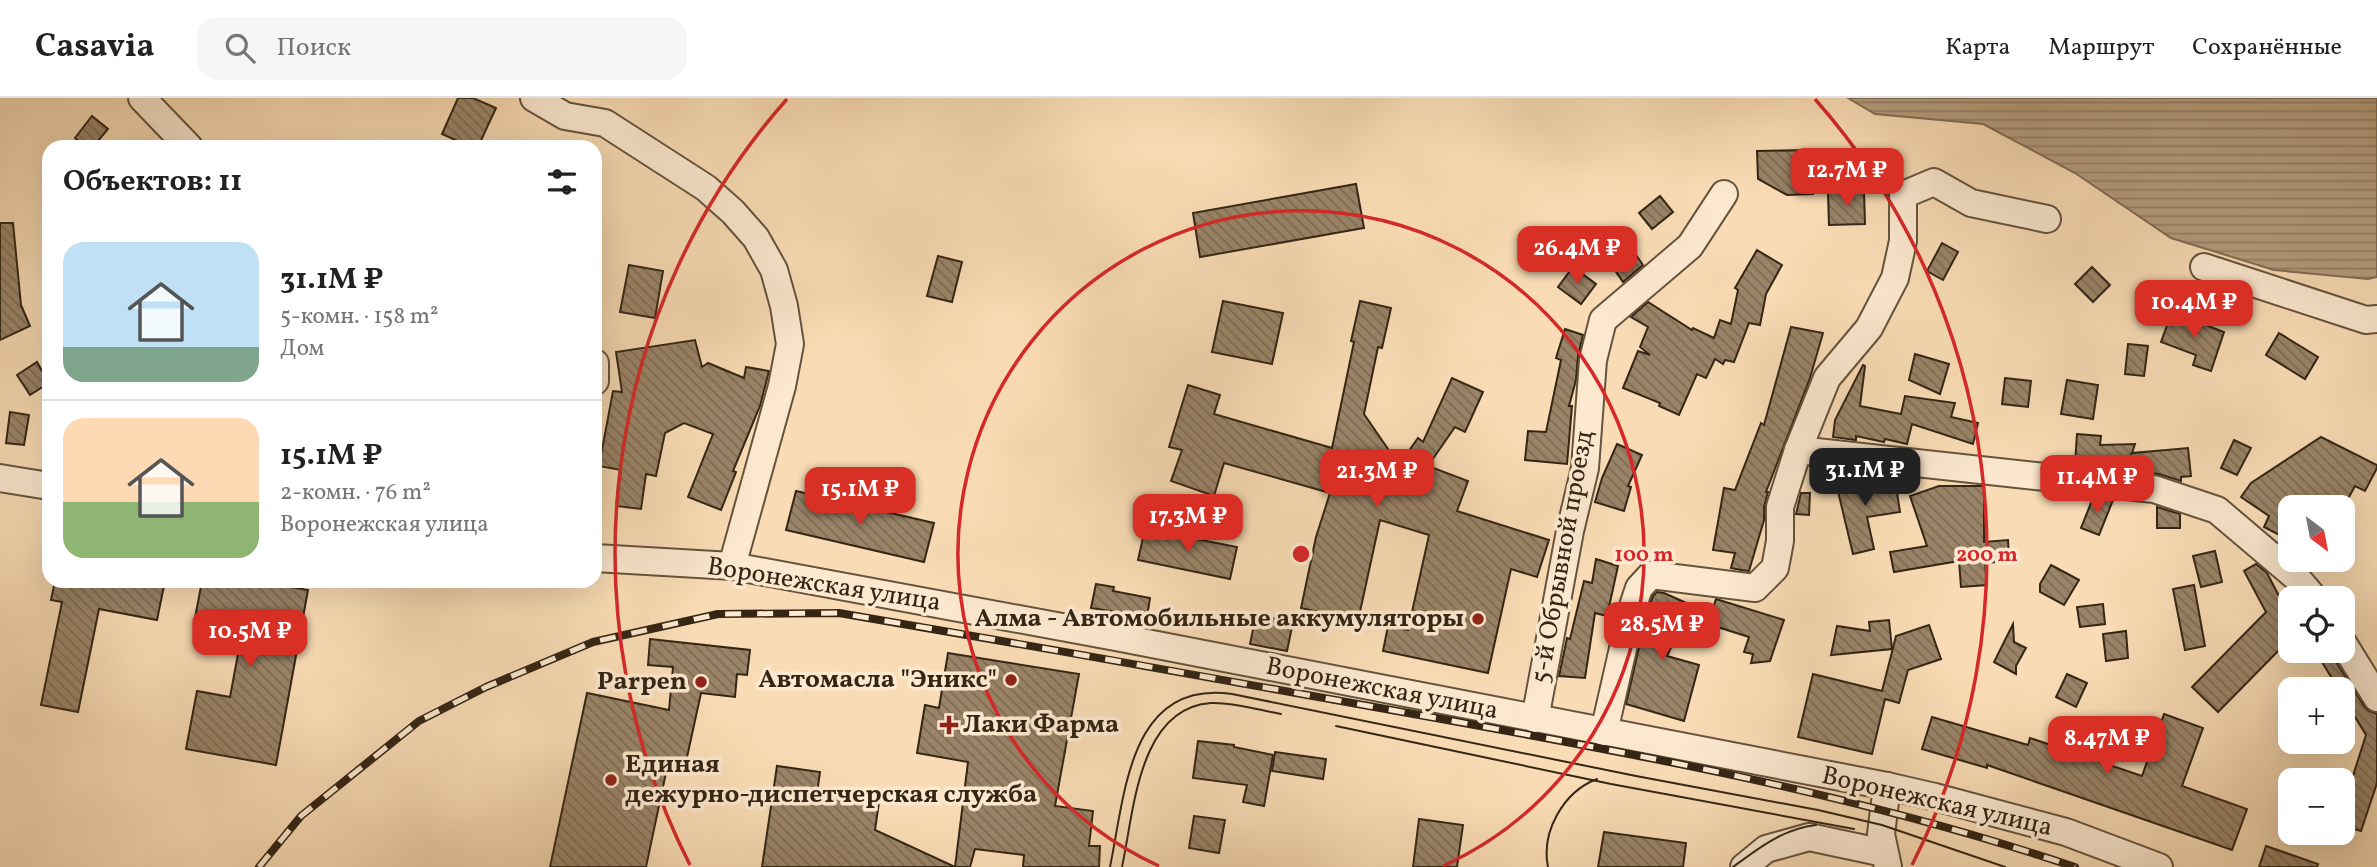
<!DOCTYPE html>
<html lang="ru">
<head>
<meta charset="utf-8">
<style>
  body { margin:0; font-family:Vollkorn,serif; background:#f6f6f6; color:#222; height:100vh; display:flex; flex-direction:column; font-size:26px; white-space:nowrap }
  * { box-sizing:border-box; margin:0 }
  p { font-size:23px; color:#767676 }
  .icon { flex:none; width:38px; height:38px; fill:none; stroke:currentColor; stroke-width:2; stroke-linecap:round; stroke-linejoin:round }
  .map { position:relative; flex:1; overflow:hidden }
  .sheet { position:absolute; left:42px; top:42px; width:560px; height:448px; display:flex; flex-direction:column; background:#fff; border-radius:21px; box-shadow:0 7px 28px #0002 }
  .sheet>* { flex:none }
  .needle { width:46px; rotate:148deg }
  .buttons { position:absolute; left:2278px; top:397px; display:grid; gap:14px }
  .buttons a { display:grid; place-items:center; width:77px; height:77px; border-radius:14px; background:#fff; box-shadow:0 7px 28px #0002; font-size:35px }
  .price { position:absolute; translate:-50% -60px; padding:0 16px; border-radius:14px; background:#d93025; color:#fff; font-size:23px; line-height:46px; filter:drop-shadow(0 2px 4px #0008) }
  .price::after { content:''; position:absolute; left:50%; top:42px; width:21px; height:16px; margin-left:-10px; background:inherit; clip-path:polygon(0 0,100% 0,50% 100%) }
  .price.active { background:#222; color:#fff }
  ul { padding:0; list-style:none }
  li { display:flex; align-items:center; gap:21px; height:175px; padding:0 21px }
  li+li { border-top:2px solid #e0e0e0 }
  li span { display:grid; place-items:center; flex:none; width:196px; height:140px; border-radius:21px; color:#555 }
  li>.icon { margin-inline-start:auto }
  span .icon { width:84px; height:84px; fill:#fffc; stroke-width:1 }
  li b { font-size:30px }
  h2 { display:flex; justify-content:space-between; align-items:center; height:84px; padding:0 21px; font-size:30px }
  header { display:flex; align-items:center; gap:42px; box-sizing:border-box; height:98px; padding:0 35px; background:#fff; border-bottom:2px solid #e0e0e0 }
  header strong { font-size:33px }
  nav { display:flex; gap:38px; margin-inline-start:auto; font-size:24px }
  .search { width:490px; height:63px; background:#f6f6f6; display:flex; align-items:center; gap:18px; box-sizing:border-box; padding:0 24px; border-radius:21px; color:#767676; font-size:26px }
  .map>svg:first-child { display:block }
  .water { fill:url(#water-rules); stroke:#826e55; stroke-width:2 }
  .building { fill:url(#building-back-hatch); stroke:#342515; stroke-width:2 }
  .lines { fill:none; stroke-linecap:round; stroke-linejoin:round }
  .minor-casing { stroke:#65533d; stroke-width:30 }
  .minor { stroke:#fbe8cf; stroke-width:26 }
  .tram { stroke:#342515; stroke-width:2 }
  .rail-casing { stroke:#342515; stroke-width:8 }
  .rail { stroke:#fbe8cf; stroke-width:5; stroke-dasharray:16; stroke-linecap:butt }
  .ring { fill:none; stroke:#d62828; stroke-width:3.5 }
  .poi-dot { fill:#8f2418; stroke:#fbe8cf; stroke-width:2.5 }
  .labels { text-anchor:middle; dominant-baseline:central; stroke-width:7; stroke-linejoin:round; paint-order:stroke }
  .street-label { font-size:26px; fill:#342515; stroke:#fbe8cf }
  .poi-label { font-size:26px; font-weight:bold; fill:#342515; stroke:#fbe8cf; text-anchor:end }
  .centre { fill:#d62828; stroke:#fbe8cf; stroke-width:3.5 }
  .ring-label { font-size:21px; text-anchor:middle; font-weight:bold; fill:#d62828; stroke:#fbe8cf; stroke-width:7; stroke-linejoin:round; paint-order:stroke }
</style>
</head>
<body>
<header>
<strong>Casavia</strong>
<div class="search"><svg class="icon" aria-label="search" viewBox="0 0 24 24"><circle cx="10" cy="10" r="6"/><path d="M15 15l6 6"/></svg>Поиск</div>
<nav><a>Карта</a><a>Маршрут</a><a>Сохранённые</a></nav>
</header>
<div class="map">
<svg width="2377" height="769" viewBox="0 0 2377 769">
  <defs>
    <pattern id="water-rules" width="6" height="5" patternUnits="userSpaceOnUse" patternTransform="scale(1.75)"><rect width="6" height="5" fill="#b69e7f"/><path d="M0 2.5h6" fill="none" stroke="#958167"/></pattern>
    <pattern id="building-back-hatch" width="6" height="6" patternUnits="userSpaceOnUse" patternTransform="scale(1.75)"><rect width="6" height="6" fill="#9a8468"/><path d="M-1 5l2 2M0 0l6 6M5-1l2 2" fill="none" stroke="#7e6c54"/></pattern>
  </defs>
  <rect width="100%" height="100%" fill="#f9dcb5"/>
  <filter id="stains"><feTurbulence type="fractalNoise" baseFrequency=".00286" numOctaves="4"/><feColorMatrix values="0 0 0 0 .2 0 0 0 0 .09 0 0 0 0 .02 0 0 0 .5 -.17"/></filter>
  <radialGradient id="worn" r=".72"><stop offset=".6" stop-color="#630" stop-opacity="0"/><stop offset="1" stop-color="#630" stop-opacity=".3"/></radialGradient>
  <polygon class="water" points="1848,0 2377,0 2377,179 2368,181 2274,172 2171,140 2075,75 1983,26 1875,16"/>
  <g class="building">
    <polygon points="458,0 473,0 496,10 478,49 471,49 442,36"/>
    <polygon points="92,18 108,31 93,49 86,49 75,40"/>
    <polygon points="1813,52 1813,96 1787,97 1758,81 1757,53"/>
    <polygon points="1356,86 1364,130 1200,159 1193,115"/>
    <polygon points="1864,93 1865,126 1829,127 1828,94"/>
    <polygon points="1660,98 1673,114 1652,131 1639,115"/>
    <polygon points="0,125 13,125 21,207 30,228 0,242"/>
    <polygon points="1942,145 1958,154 1943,182 1927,173"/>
    <polygon points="1631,150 1643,167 1623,184 1610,165"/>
    <polygon points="1757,152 1782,167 1766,196 1760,227 1749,225 1734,264 1725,262 1723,266 1715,261 1706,280 1697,276 1679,317 1659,308 1660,305 1623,290 1638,253 1650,257 1640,249 1648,229 1631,219 1648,204 1692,232 1693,230 1714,240 1720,222 1731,226 1738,192 1735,190"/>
    <polygon points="938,158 962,164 952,204 927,198"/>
    <polygon points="629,167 663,173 655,220 620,214"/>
    <polygon points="1573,169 1596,186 1581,206 1558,189"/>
    <polygon points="2092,169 2110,187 2093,204 2075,186"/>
    <polygon points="1223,203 1283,215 1272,266 1212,254"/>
    <polygon points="1360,203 1391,210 1382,250 1378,249 1364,316 1399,367 1418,340 1423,344 1452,280 1483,294 1465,334 1455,329 1428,368 1468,383 1457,413 1549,442 1537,479 1511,471 1488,575 1383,553 1388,528 1408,532 1429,437 1380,422 1358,523 1301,510 1316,439 1330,395 1224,365 1214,398 1171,383 1182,352 1169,349 1188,287 1220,297 1214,316 1332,350 1354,244 1351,243"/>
    <polygon points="2172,214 2224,234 2211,273 2193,267 2196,257 2161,244"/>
    <polygon points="1791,229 1823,235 1810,280 1766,394 1768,394 1764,409 1764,422 1749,473 1741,472 1731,470 1735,455 1713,452 1724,390 1735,392 1761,325 1764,327"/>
    <polygon points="1565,231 1583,237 1578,258 1576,282 1569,308 1572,308 1567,366 1525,362 1528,333 1546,334 1561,262 1556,260"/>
    <polygon points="2279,235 2318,259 2305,281 2266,257"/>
    <polygon points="695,242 702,269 708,265 744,280 746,269 769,273 760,308 733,373 736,374 721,412 688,399 713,336 684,325 665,335 656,378 646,376 641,411 616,408 621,372 599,368 613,293 622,294 616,254"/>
    <polygon points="2128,246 2148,248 2144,278 2125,276"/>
    <polygon points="1915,256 1949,266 1940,296 1909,282"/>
    <polygon points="37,264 49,285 30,297 17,277"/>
    <polygon points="1863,267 1865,268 1860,308 1901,316 1905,298 1955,305 1951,319 1978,325 1973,346 1912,326 1907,346 1885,341 1884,344 1856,338 1856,342 1833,339 1835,322"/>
    <polygon points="2005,280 2031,283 2028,309 2002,306"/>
    <polygon points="2067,282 2098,287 2093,321 2061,316"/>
    <polygon points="10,314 29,317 24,347 6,345"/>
    <polygon points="2077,336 2101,338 2100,347 2135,346 2132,355 2188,350 2191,378 2181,379 2181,383 2159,376 2133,373 2131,356 2125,372 2075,366"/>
    <polygon points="2321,339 2377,367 2377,370 2365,393 2355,388 2343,410 2291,410 2291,443 2264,429 2269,418 2241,399 2251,385"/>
    <polygon points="2234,342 2251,350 2237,377 2221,370"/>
    <polygon points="1617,346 1642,357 1628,388 1631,389 1624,413 1595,404 1602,380"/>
    <polygon points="1835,381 1860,381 1859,387 1895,382 1900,414 1867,419 1874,451 1853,456"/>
    <polygon points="1939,388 1984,388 1984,444 2008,442 2009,463 1985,465 1987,487 1961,489 1959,463 1894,474 1890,454 1927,448 1910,398"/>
    <polygon points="796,393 934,425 924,464 786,432"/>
    <polygon points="1801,395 1810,395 1809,417 1796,416"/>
    <polygon points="2093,400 2113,402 2099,437 2081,430"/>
    <polygon points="2157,409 2180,416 2180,430 2157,430"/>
    <polygon points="1145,431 1237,449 1230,481 1138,462"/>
    <polygon points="2215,453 2222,484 2201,489 2193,458"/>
    <polygon points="1596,461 1618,468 1607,518 1595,515 1585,580 1559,578 1567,540 1570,541 1584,483 1592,485"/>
    <polygon points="2256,466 2267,475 2280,500 2287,493 2291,497 2291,540 2218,614 2192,589 2266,514 2244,473"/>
    <polygon points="2051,467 2079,482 2064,507 2040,494 2040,486"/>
    <polygon points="55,483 165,483 157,522 99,511 78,614 41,607 62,504 51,502"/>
    <polygon points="202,483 257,483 308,492 276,667 186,651 197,593 230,599 243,529 195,520"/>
    <polygon points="1096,486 1114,489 1113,493 1150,500 1147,519 1091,510"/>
    <polygon points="2194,487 2205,548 2185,552 2173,491"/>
    <polygon points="1657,494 1664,495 1691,507 1667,558 1699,567 1684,623 1626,606 1647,515 1653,498"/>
    <polygon points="1716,501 1784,522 1770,563 1751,565 1753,556 1744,554 1749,539 1708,526"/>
    <polygon points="2103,506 2105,526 2080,529 2077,509"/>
    <polygon points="1256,517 1293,524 1287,553 1250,546"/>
    <polygon points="1889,522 1892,551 1831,557 1837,528 1870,533 1869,524"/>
    <polygon points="2013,526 2014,544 2026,550 2016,568 2016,576 1994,564"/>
    <polygon points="1929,527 1941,561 1908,572 1899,605 1885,601 1872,656 1798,639 1813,576 1882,593 1896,538"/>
    <polygon points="2126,533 2128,560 2106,563 2103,536"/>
    <polygon points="650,541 750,552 747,577 737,576 735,599 701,595 684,673 667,670 646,769 550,769 587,595 669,612 673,569 648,567"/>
    <polygon points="2329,553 2364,608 2369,613 2377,616 2377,685 2361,733 2343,728 2343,709 2366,637 2343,599 2343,592 2339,592 2319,559"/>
    <polygon points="948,555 1079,576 1055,708 1093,713 1089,748 1100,748 1099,769 1023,769 1024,757 975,751 970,769 762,769 777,668 820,674 817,695 879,704 875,732 955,769 968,664 917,655 925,607 939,610"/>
    <polygon points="2067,576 2087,585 2076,609 2056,599"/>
    <polygon points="2164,616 2203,630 2182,688 2247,711 2232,752 1987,667 1987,670 1922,651 1932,619 2028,647 2030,640 2142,678"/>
    <polygon points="1198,643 1234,647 1234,649 1273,657 1264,708 1243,704 1247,687 1193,680"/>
    <polygon points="1275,654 1326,661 1323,681 1272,673"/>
    <polygon points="1194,718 1225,722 1219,755 1189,750"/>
    <polygon points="1419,721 1463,727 1457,769 1413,769"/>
    <polygon points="1604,734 1686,745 1683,769 1598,769"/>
    <polygon points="2266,748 2318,766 2317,769 2259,769"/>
  </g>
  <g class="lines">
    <g class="minor-casing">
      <g id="minor">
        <polyline points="142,0 189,49"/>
        <polyline points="534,0 565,18 605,25 706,90 733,114 756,140 774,172 784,208 790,246 782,288 732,468"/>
        <polyline points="2204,169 2366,222 2377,221"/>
        <polyline points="595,265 595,283"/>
        <polyline points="1798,352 2154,391 2217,412 2296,479 2314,500"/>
        <polyline points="0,380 49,388"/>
        <polyline points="595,460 732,468 1121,540 1887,688 1935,699 2066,734 2159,769"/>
        <polyline points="2343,545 2377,600"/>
        <polyline points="1535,621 1570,433 1585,370 1593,262 1603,222 1690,148 1724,96"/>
        <polyline points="1604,634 1632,511 1639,490 1651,477 1755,490 1775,470 1780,443 1780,409 1798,352 1827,280 1869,230 1895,180 1903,143 1903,97 1934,84 1971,105 2047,121"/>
        <polyline points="1887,688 1881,736 1888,769"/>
        <polyline points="1744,769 1766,751 1809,739 1884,755"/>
      </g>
    </g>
    <use href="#minor" class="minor"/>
    <g class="tram">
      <polyline points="1336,628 1611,686 1854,731"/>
      <path d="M1110,769C1125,697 1129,581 1232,596L1636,678L1818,712L1882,727L2005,769"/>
      <path d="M1122,769C1134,714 1138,610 1211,605C1233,604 1259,612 1281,616"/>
      <path d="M1548,769C1541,734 1563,694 1597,681"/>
      <path d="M1733,769C1760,749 1783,731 1816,727"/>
    </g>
    <g class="rail-casing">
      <path id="rail" d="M259,769L301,718L419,623L486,589L593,544L718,516L839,515C1029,547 1218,581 1408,615C1632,655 1858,696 2075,769"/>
    </g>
    <use href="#rail" class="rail"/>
  </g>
  <g class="ring">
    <path d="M1159 768A343 343 0 1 1 1443 768"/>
    <path d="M690 767A686 686 0 0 1 787 1M1815 1A686 686 0 0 1 1912 767"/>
  </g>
  <g class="poi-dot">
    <circle cx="1478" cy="521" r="7"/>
    <circle cx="1011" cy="582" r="7"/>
    <circle cx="701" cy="584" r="7"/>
    <path d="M945.5 616.5h7v7h7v7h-7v7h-7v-7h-7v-7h7z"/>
    <circle cx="611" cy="682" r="7"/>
  </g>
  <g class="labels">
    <g class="street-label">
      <text transform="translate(1563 459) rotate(-80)">5-й Обрывной проезд</text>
      <text transform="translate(824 487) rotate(9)">Воронежская улица</text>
      <text transform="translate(1382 591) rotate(11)">Воронежская улица</text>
      <text transform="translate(1937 704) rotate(13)">Воронежская улица</text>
    </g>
    <g class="poi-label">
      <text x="1464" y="521">Алма - Автомобильные аккумуляторы</text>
      <text x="997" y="582">Автомасла "Эникс"</text>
      <text x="687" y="584">Parpen</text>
      <text x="963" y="627" text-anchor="start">Лаки Фарма</text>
      <text x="625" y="667" text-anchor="start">Единая<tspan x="625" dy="30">дежурно-диспетчерская служба</tspan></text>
    </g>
  </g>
  <circle cx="1301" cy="456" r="10" class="centre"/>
  <g class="ring-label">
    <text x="1644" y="463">100 m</text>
    <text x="1987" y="463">200 m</text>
  </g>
  <rect width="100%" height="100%" filter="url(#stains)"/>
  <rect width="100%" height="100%" fill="url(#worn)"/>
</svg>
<div class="buttons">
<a><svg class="needle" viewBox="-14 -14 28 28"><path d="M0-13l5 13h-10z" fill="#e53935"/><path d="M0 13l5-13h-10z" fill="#767676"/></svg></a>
<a><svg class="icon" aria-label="locate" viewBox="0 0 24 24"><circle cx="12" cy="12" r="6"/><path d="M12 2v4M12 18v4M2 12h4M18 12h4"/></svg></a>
<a>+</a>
<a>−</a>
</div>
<b class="price" style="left:1847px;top:110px">12.7M ₽</b>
<b class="price" style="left:1577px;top:188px">26.4M ₽</b>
<b class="price" style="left:2194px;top:242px">10.4M ₽</b>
<b class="price active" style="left:1865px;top:410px">31.1M ₽</b>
<b class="price" style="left:1377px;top:411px">21.3M ₽</b>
<b class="price" style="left:2097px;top:417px">11.4M ₽</b>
<b class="price" style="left:860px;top:429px">15.1M ₽</b>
<b class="price" style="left:1188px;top:456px">17.3M ₽</b>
<b class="price" style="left:1662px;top:564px">28.5M ₽</b>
<b class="price" style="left:250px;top:571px">10.5M ₽</b>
<b class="price" style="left:2107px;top:678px">8.47M ₽</b>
<section class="sheet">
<h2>Объектов: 11<svg class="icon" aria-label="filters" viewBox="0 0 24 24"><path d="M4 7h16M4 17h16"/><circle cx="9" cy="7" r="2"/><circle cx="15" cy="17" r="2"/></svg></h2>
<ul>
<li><span style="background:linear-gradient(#bfe0f5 75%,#7fa58c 0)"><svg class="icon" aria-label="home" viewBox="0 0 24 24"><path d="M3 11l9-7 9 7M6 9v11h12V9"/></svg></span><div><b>31.1M ₽</b><p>5-комн. · 158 m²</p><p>Дом</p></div></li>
<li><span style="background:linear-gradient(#ffd9b3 60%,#8fb573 0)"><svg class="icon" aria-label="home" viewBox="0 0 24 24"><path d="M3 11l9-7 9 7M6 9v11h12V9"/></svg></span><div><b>15.1M ₽</b><p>2-комн. · 76 m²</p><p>Воронежская улица</p></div></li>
</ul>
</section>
</div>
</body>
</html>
